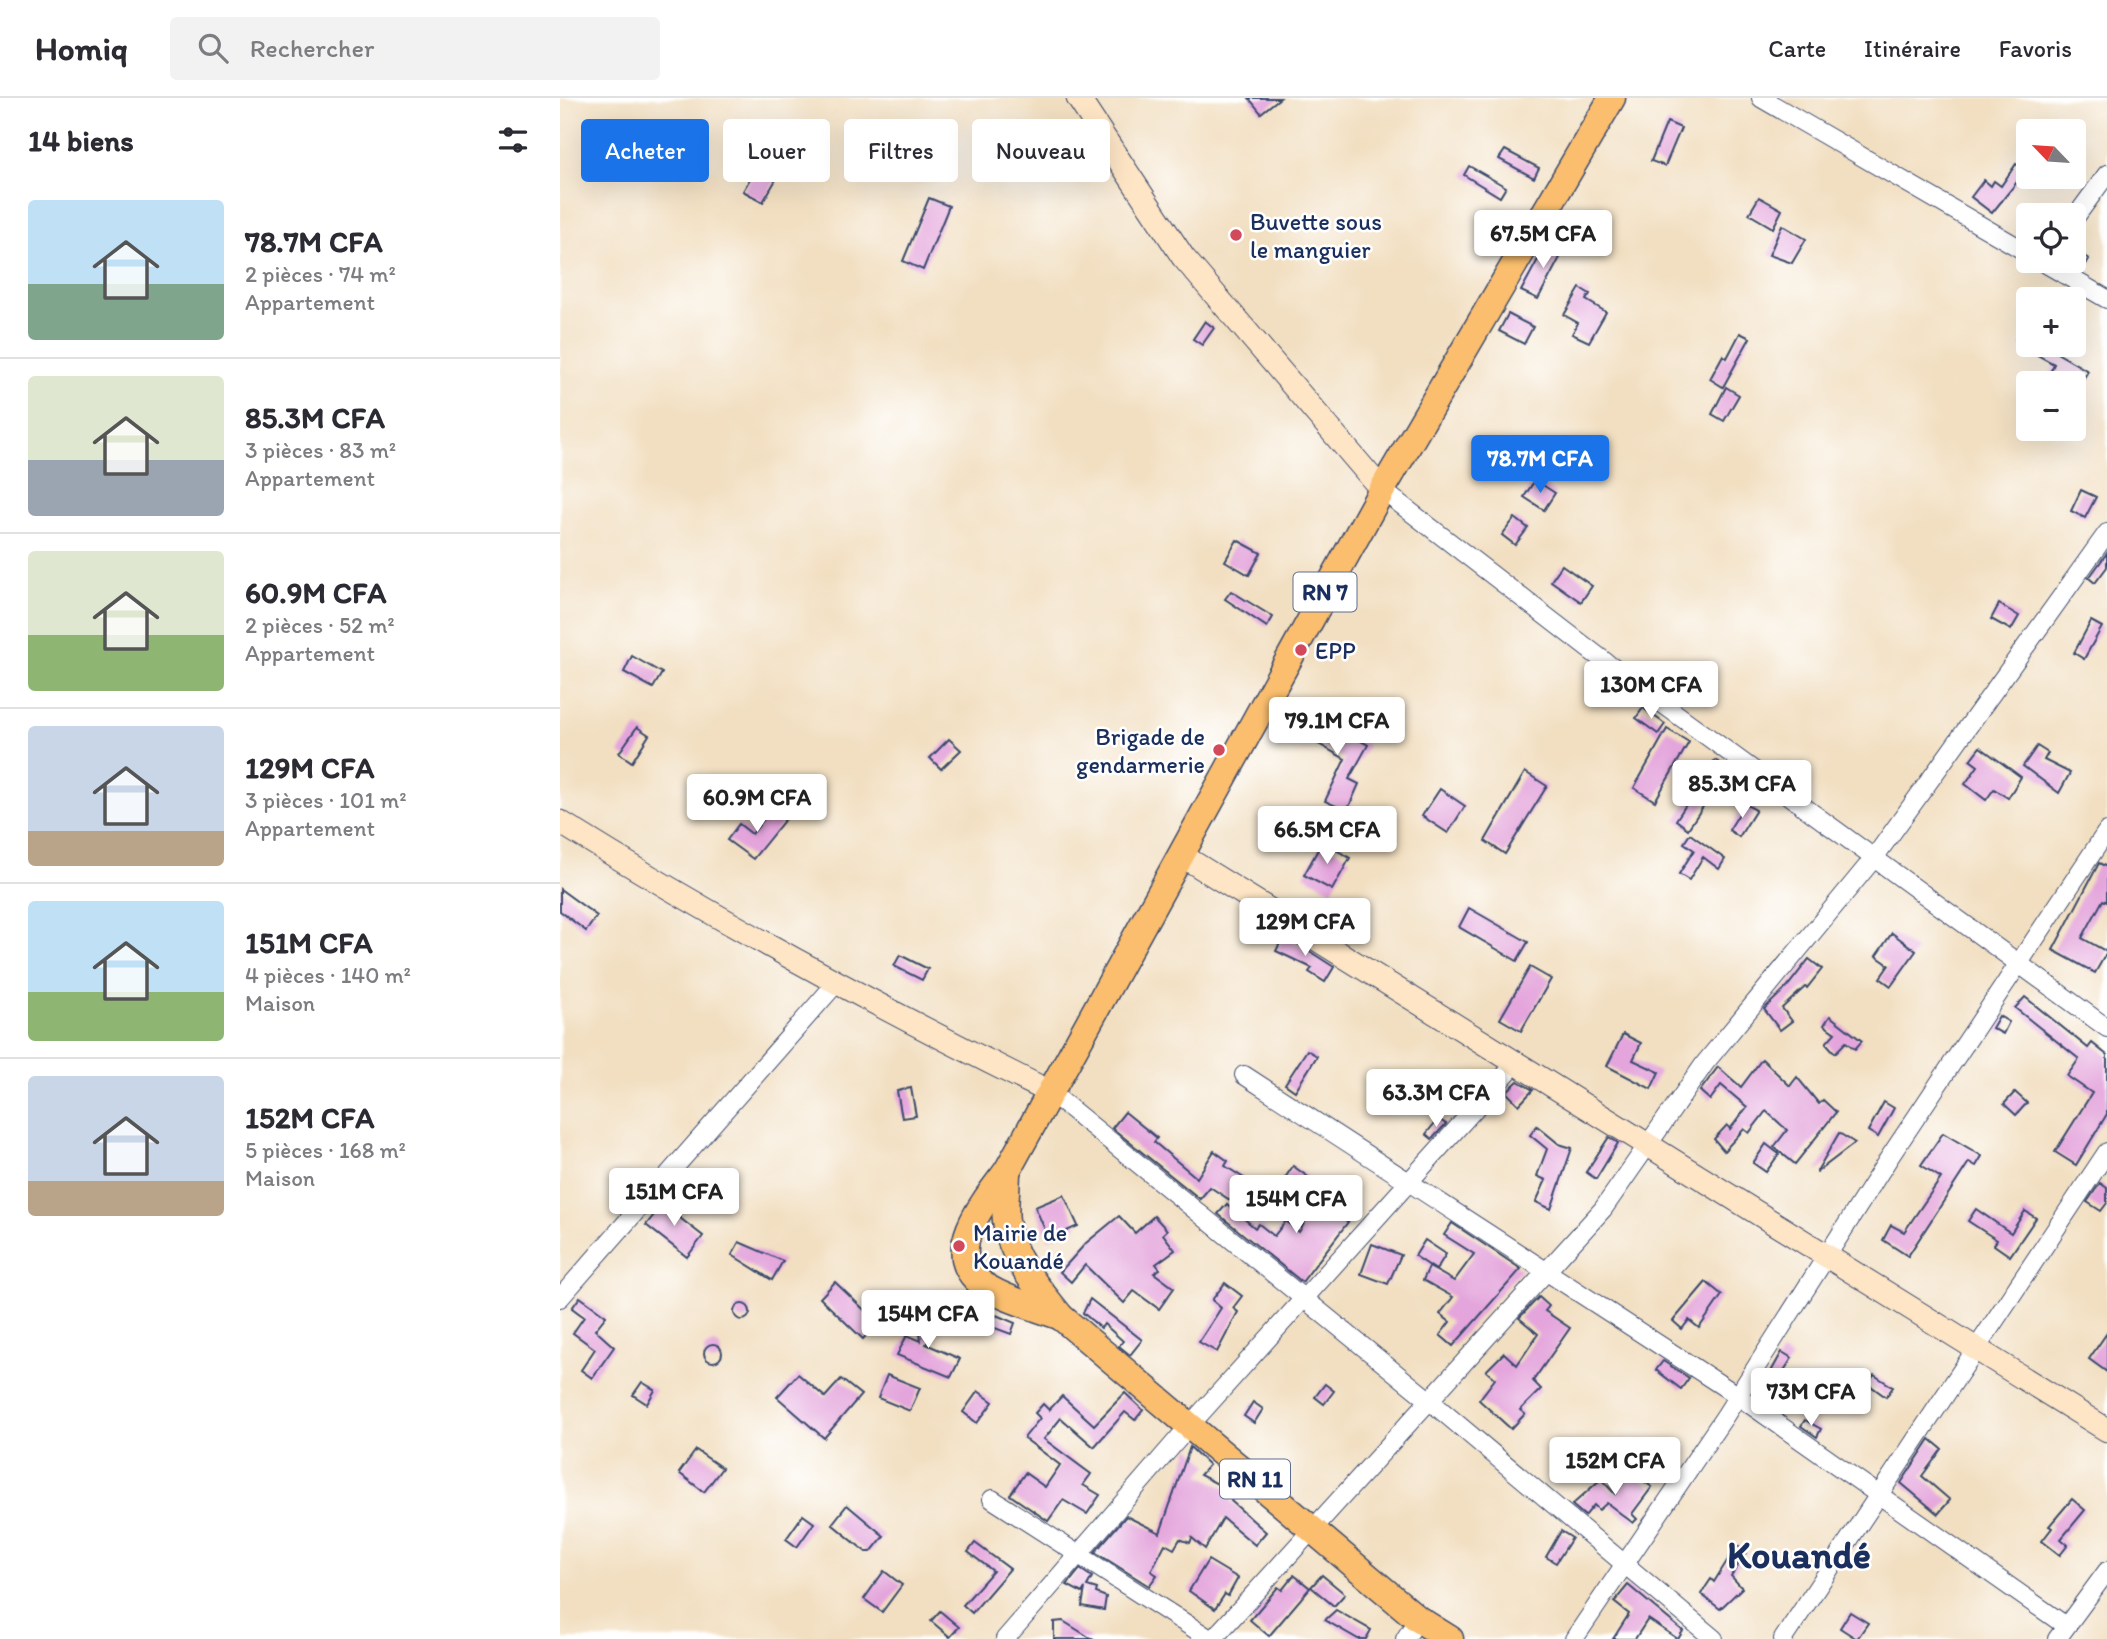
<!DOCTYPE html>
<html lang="fr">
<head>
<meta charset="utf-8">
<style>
  body { margin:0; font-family:Itim,sans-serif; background:#f2f2f3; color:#2b2b33; height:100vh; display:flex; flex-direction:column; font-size:26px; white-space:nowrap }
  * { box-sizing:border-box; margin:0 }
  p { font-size:23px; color:#7c7c81 }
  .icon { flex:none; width:38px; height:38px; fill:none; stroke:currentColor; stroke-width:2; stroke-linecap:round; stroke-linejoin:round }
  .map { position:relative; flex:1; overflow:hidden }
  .panel { display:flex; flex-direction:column; background:#fff; width:560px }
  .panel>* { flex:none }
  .top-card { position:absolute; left:21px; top:21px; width:665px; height:63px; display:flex; gap:14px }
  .needle { width:46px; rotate:295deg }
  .buttons { position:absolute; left:1456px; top:21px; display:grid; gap:14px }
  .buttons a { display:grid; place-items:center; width:70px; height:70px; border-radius:7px; background:#fff; box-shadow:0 7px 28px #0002; font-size:35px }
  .price { position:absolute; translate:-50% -60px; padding:0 16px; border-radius:7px; background:#fff; color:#222; font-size:23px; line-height:46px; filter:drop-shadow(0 2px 4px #0008) }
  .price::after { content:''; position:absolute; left:50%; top:42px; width:21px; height:16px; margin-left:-10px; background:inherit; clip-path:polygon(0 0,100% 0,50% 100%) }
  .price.on { background:#1a73e8; color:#fff }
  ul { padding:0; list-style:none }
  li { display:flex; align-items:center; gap:21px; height:175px; padding:0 28px }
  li+li { border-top:2px solid #e1e1e2 }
  li span { display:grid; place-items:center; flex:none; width:196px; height:140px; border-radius:7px; color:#555 }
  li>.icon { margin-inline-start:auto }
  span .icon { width:84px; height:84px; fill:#fffc; stroke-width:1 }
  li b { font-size:30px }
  h2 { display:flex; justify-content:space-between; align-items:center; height:84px; padding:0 28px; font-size:30px }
  .pill { padding:0 24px; border-radius:7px; background:#fff; box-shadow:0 7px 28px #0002; font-size:24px; line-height:63px }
  .pill.on { background:#1a73e8; color:#fff }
  header { display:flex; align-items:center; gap:42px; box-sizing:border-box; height:98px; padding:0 35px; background:#fff; border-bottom:2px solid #e1e1e2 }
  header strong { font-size:33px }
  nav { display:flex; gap:38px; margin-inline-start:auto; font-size:24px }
  .search { width:490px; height:63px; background:#f2f2f3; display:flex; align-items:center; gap:18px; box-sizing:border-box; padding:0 24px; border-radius:7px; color:#7c7c81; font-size:26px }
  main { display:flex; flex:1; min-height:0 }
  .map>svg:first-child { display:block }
  .building { fill:#e4a5dc }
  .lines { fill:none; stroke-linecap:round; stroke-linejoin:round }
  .street-casing { stroke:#3b496d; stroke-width:20 }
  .secondary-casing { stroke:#3b496d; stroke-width:25 }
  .primary-casing { stroke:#3b496d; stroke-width:29 }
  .street { stroke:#fff; stroke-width:18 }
  .secondary { stroke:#fde5c5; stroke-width:23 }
  .primary { stroke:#fabe6e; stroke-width:26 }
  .poi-dot { fill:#d1495b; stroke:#fff; stroke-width:2.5 }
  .labels { text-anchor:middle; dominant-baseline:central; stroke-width:5; stroke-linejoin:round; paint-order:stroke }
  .shield { fill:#fff; stroke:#5f6d8e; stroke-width:2 }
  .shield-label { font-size:23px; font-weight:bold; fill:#1b2f5e }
  .poi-label { font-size:24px; fill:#1b2f5e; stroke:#fff; text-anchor:start }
  .town-label { font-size:38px; font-weight:bold; fill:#1b2f5e; stroke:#fff }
</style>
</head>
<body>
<header>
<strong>Homiq</strong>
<div class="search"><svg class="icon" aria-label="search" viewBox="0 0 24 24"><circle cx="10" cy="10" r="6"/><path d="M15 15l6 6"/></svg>Rechercher</div>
<nav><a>Carte</a><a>Itinéraire</a><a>Favoris</a></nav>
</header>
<main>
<section class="panel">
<h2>14 biens<svg class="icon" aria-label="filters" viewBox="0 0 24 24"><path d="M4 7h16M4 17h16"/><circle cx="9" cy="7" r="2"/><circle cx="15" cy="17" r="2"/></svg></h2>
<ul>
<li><span style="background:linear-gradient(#bfe0f5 60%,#7fa58c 0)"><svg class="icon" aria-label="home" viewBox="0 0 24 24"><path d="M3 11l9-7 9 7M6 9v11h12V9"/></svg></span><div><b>78.7M CFA</b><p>2 pièces · 74 m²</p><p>Appartement</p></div></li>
<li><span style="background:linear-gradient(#dfe7d0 60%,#9aa5b1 0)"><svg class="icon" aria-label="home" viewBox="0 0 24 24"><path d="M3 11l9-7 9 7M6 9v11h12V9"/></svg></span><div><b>85.3M CFA</b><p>3 pièces · 83 m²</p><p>Appartement</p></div></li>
<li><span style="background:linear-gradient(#dfe7d0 60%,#8fb573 0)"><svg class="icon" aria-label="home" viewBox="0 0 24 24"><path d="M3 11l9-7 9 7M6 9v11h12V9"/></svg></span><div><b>60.9M CFA</b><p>2 pièces · 52 m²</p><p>Appartement</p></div></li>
<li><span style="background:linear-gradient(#c9d6e8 75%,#b9a48a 0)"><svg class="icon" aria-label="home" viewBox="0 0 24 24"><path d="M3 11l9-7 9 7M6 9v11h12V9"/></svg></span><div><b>129M CFA</b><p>3 pièces · 101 m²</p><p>Appartement</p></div></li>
<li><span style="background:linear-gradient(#bfe0f5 65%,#8fb573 0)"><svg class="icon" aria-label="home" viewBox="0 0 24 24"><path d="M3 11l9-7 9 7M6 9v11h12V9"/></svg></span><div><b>151M CFA</b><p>4 pièces · 140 m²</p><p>Maison</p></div></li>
<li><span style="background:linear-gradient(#c9d6e8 75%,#b9a48a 0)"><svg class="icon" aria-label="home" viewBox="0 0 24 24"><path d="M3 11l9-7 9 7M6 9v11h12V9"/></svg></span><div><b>152M CFA</b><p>5 pièces · 168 m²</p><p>Maison</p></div></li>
</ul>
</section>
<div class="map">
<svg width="1547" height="1541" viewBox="0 0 1547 1541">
  <rect width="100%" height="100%" fill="#fff"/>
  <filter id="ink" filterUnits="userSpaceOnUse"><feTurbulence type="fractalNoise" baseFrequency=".0143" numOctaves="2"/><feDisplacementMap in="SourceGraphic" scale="14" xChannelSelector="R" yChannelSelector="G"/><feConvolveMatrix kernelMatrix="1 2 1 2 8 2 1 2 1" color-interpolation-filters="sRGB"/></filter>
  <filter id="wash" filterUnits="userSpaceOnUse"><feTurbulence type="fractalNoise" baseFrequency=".00686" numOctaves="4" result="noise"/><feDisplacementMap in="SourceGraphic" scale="28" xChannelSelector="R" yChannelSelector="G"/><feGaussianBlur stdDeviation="1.57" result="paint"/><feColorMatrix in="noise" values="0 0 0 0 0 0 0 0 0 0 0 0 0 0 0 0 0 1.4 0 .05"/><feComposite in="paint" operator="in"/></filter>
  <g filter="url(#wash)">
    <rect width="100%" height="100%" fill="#f2dfc1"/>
    <g id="blocks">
      <g class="building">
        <polygon points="689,0 720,0 701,15"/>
        <polygon points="1107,24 1121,30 1105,68 1091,63"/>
        <polygon points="219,30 239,42 203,104 183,93"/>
        <polygon points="945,52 979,70 974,80 939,61"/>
        <polygon points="1456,66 1466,73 1432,115 1411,99 1424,82 1431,88 1434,83 1441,88"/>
        <polygon points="909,68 946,89 940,99 904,77"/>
        <polygon points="1199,99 1222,112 1213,130 1189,116"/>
        <polygon points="369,100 389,108 363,172 343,163"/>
        <polygon points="1222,127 1246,141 1232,165 1209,157"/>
        <polygon points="988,143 1004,152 978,201 961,193"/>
        <polygon points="1514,152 1529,161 1522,173 1514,168"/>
        <polygon points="1020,190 1030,196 1026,202 1046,214 1029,244 1012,236 1018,225 1004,217"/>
        <polygon points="948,216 973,229 964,246 939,233"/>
        <polygon points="645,223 654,230 642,247 633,241"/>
        <polygon points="1180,235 1190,240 1163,289 1150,281 1163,257 1167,260"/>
        <polygon points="1459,247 1483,247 1528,273 1522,283 1508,275 1503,285 1485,285 1494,266"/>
        <polygon points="1166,289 1179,297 1164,323 1152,316"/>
        <polygon points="975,382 995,395 984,412 964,399"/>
        <polygon points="1521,392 1536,399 1525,420 1511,413"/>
        <polygon points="955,420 968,430 955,447 942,437"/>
        <polygon points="677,442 701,455 689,477 665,463"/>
        <polygon points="1547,455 1547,469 1535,485 1529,480"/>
        <polygon points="1002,467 1032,488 1021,504 991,483"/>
        <polygon points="671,493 713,519 707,529 665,501"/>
        <polygon points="1439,506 1459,518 1451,532 1431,521"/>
        <polygon points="1531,523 1542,529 1524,561 1514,555"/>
        <polygon points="72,558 102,575 93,590 64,574"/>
        <polygon points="1083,610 1105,626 1098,636 1076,620"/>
        <polygon points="751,615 808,647 789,681 799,686 787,713 765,703 785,661 739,635"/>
        <polygon points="77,629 89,637 72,664 59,655"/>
        <polygon points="1107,631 1129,644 1095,703 1074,690"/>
        <polygon points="389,641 401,652 381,671 370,660"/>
        <polygon points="1477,648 1488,655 1484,662 1510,675 1499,695 1463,668"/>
        <polygon points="1420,649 1461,679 1448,700 1434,691 1426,702 1405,686 1418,668 1410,662"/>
        <polygon points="1155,662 1164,668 1150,689 1141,682"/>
        <polygon points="965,674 987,688 945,756 925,743"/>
        <polygon points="1137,690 1150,698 1128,731 1116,722"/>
        <polygon points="880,691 905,708 888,735 862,718"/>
        <polygon points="1185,706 1196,712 1179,739 1169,732"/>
        <polygon points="214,708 227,719 193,761 167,742 179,726 192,736"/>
        <polygon points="1130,736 1165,761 1159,771 1143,759 1129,782 1119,776 1134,752 1124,745"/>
        <polygon points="762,744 790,760 772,792 744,777"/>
        <polygon points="1539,765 1547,769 1547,804 1543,802 1522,840 1547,854 1535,875 1493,852"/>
        <polygon points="0,791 37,818 26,833 0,813"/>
        <polygon points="909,810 968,844 957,863 899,829"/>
        <polygon points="1332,835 1356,853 1331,888 1320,880 1329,867 1316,858"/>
        <polygon points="724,837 774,869 765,884 749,874 752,870 716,853"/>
        <polygon points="340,857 368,871 362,882 334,868"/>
        <polygon points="1249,861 1262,871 1247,890 1245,889 1222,910 1232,923 1220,932 1204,911 1227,889"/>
        <polygon points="970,869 991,881 961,933 940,921"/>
        <polygon points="1465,899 1528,950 1532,945 1547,957 1547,1016 1516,1067 1495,1054 1532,995 1507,978 1519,961 1455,910"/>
        <polygon points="1270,918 1302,943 1295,951 1286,944 1275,955 1266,945 1275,935 1264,927"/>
        <polygon points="1439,918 1449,924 1443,936 1432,930"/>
        <polygon points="1063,936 1081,945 1073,962 1099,974 1091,991 1047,968"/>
        <polygon points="747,952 757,958 735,993 725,986"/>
        <polygon points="1202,961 1230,988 1237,979 1259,1006 1263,1002 1276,1014 1235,1066 1214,1049 1227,1032 1206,1013 1189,1035 1184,1031 1164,1053 1154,1041 1167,1027 1170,1031 1187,1009 1161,987 1150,1002 1140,993 1158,969 1181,989"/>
        <polygon points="958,983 973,992 959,1007 946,994"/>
        <polygon points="351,990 356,1018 342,1020 337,993"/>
        <polygon points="1455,994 1467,1005 1456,1017 1444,1006"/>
        <polygon points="1324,1004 1334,1010 1318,1039 1308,1033"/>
        <polygon points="565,1014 597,1040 594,1044 637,1080 654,1053 668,1063 665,1068 687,1082 673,1104 650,1089 640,1101 552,1030"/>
        <polygon points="878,1021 886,1026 872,1041 866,1036"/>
        <polygon points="977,1028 999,1046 1012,1050 991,1111 976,1104 986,1082 977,1078 987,1051 970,1037"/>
        <polygon points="1279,1035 1295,1045 1257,1074 1257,1073"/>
        <polygon points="1383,1035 1422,1058 1416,1068 1409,1064 1348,1158 1323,1142 1331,1127 1344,1134 1381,1080 1361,1067"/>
        <polygon points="1049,1039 1058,1045 1036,1081 1026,1074"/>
        <polygon points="1206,1046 1219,1056 1206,1074 1193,1065"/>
        <polygon points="733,1068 751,1081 744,1093 725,1080"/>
        <polygon points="1540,1085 1547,1090 1547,1105 1541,1113 1527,1104"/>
        <polygon points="752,1087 780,1102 773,1115 788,1124 742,1184 658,1116 667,1106 695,1130 699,1126 714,1138 726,1123 739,1134 756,1106 745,1100"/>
        <polygon points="110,1097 118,1104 111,1113 143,1138 127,1159 86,1127"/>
        <polygon points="504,1097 518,1128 489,1141 475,1109"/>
        <polygon points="1416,1111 1451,1135 1465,1113 1476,1120 1450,1158 1434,1147 1437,1142 1408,1123"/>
        <polygon points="559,1118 575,1135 594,1118 607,1132 603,1136 615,1152 596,1166 600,1171 594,1175 614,1190 599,1211 574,1193 564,1205 525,1167 511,1184 500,1174 526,1145"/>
        <polygon points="892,1125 961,1171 893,1248 880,1237 890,1224 880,1216 893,1199 863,1182 869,1169 894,1183 914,1156 884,1137"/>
        <polygon points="865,1142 886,1156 876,1172 855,1158"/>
        <polygon points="179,1144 223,1163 212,1182 172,1157"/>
        <polygon points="812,1146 841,1157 828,1186 801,1176"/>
        <polygon points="275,1184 318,1225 303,1241 260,1200"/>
        <polygon points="1146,1184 1162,1197 1139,1230 1129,1222 1122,1231 1113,1223"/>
        <polygon points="665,1185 682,1198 673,1210 678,1214 657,1254 639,1244 661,1210 652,1202"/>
        <polygon points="20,1199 46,1218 35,1232 54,1249 32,1280 21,1272 35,1251 13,1235 24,1219 12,1210"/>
        <polygon points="979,1199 989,1208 985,1213 1010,1230 973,1283 981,1291 960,1312 965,1316 951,1331 919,1302 935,1281 926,1273 944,1255 957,1267 978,1236 959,1220"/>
        <polygon points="530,1201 582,1242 570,1257 559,1248 563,1243 544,1226 541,1230 523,1215"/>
        <circle cx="182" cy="1214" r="8"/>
        <polygon points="368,1217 376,1220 379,1228 366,1246 400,1261 391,1279 337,1257 347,1237 361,1243 359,1226"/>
        <polygon points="436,1217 455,1225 451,1236 432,1229"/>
        <polygon points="1547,1235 1547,1274 1529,1261"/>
        <circle cx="153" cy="1255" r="9"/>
        <polygon points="1222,1254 1232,1260 1211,1293 1203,1288"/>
        <polygon points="1103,1263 1129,1280 1121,1291 1096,1272"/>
        <polygon points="238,1276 265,1299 281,1281 301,1297 264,1340 217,1299"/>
        <polygon points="327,1277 360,1290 350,1313 318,1300"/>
        <polygon points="1314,1277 1333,1289 1326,1299 1308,1286"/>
        <polygon points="82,1284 95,1292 87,1306 73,1297"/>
        <polygon points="765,1286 774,1293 764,1306 755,1299"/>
        <polygon points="418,1293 433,1304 417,1325 403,1314"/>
        <polygon points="565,1295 583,1312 575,1322 565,1314 534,1349 501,1320 484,1341 531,1376 523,1387 540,1397 527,1416 503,1402 488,1423 450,1397 465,1375 485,1389 500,1367 464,1340 480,1320 475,1315 483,1306 489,1312 502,1298 534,1327"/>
        <polygon points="693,1304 703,1311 694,1325 684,1318"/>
        <polygon points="1245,1322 1261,1331 1257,1339 1241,1328"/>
        <polygon points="1370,1341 1382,1351 1362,1378 1390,1402 1378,1416 1341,1385"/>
        <polygon points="630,1349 649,1367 640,1377 675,1395 671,1403 706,1434 695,1447 663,1420 645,1451 632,1440 630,1445 620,1441 614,1451 605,1446 591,1473 597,1477 589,1488 535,1454 566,1418 600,1435"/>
        <polygon points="136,1352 162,1370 144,1394 119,1375"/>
        <polygon points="1071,1374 1092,1389 1072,1416 1077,1421 1073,1425 1047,1405 1039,1412 1034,1407 1025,1418 1012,1407 1041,1381 1055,1396"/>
        <polygon points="1512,1401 1525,1412 1501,1441 1508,1447 1500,1457 1482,1443 1492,1430 1489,1428"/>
        <polygon points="287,1407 324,1438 311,1454 306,1454 272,1426"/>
        <polygon points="243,1417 254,1425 237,1449 226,1441"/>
        <polygon points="1001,1433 1012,1440 996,1465 986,1459"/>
        <polygon points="415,1445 450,1471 412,1515 403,1507 433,1473 408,1454"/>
        <polygon points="1177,1447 1187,1453 1171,1478 1182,1490 1160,1511 1141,1496 1151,1481 1154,1484"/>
        <polygon points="648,1462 678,1480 668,1498 665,1496 655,1511 629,1493"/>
        <polygon points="520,1471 532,1479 527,1488 537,1491 536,1495 546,1499 544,1512 522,1508 525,1490 522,1495 507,1487"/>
        <polygon points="324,1473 342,1487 322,1514 304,1501"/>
        <polygon points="734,1477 750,1490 709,1538 690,1522 718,1489 722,1492"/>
        <polygon points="762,1477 785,1496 774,1508 751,1489"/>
        <polygon points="1068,1487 1123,1533 1118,1541 1088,1521 1075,1541 1053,1541 1069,1516 1054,1504"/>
        <polygon points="776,1512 811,1532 806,1541 798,1541 765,1522"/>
        <polygon points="380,1513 399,1529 390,1539 371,1523"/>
        <polygon points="1290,1514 1308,1525 1297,1541 1280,1530"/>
        <polygon points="503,1523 532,1541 494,1541 494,1524"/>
      </g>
    </g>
  </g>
  <g filter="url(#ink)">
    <use href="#blocks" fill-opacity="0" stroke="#3b496d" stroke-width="2"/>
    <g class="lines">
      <g class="street-casing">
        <g id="street">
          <polyline points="1201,0 1468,155"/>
          <polyline points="1514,121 1547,76"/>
          <polyline points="1481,163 1547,201"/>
          <polyline points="822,392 1048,566 1547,930"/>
          <polyline points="684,977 1178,1298 1506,1528"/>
          <polyline points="490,994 870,1303 1154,1541"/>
          <polyline points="0,1200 278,883"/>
          <polyline points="432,1401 650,1541"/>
          <polyline points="445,1541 631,1326 956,965"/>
          <polyline points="653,1541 1043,1111 1145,965 1314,760 1547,435"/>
          <polyline points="845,1541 858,1521"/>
          <polyline points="1014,1541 1165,1318 1329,1060 1547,733"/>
          <polyline points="1223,1541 1547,1054"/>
          <polyline points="1497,1541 1547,1473"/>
        </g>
      </g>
      <g class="secondary-casing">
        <g id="secondary">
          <polyline points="518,0 623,159 822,392"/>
          <path d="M0,724C158,823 323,912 490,994"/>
          <polyline points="621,757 1547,1332"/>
        </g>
      </g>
      <g class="primary-casing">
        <g id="primary">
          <path d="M447,1073C447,1089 444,1107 446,1123C451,1161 478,1190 501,1219L858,1521L890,1541"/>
          <path d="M501,1219C476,1209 438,1200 417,1182C383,1150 428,1099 447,1073L822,392L1052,0"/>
        </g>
      </g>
      <use href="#street" class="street"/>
      <use href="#secondary" class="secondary"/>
      <use href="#primary" class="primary"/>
    </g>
  </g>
  <g class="poi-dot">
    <circle cx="676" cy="137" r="7"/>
    <circle cx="741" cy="552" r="7"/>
    <circle cx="659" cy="652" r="7"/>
    <circle cx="399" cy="1148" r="7"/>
  </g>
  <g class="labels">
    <g class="shield">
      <rect x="733.5" y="474.5" width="63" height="39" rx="5"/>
      <rect x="660" y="1361.5" width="70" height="39" rx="5"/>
    </g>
    <g class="shield-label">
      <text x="765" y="494">RN 7</text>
      <text x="695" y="1381">RN 11</text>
    </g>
    <g class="poi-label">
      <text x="690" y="123">Buvette sous<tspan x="690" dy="28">le manguier</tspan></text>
      <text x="755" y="552">EPP</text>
      <text x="645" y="638" text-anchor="end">Brigade de<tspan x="645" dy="28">gendarmerie</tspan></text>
      <text x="413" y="1134">Mairie de<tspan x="413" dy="28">Kouandé</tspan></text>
    </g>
    <g class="town-label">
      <text x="1239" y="1457">Kouandé</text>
    </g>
  </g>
</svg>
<div class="buttons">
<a><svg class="needle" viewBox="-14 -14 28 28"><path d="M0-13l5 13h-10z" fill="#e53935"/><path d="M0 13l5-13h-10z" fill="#7c7c81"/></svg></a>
<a><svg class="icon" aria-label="locate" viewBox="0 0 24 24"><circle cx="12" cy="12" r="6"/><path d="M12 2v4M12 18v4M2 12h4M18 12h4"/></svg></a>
<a>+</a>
<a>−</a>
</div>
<b class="price" style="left:983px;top:172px">67.5M CFA</b>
<b class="price on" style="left:980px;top:397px">78.7M CFA</b>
<b class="price" style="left:1091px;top:623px">130M CFA</b>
<b class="price" style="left:777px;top:659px">79.1M CFA</b>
<b class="price" style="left:1182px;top:722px">85.3M CFA</b>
<b class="price" style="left:197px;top:736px">60.9M CFA</b>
<b class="price" style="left:767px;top:768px">66.5M CFA</b>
<b class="price" style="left:745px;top:860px">129M CFA</b>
<b class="price" style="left:876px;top:1031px">63.3M CFA</b>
<b class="price" style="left:114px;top:1130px">151M CFA</b>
<b class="price" style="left:736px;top:1137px">154M CFA</b>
<b class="price" style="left:368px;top:1252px">154M CFA</b>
<b class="price" style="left:1251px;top:1330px">73M CFA</b>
<b class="price" style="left:1055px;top:1399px">152M CFA</b>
<div class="top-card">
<a class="pill on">Acheter</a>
<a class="pill">Louer</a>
<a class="pill">Filtres</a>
<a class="pill">Nouveau</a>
</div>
</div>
</main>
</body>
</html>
